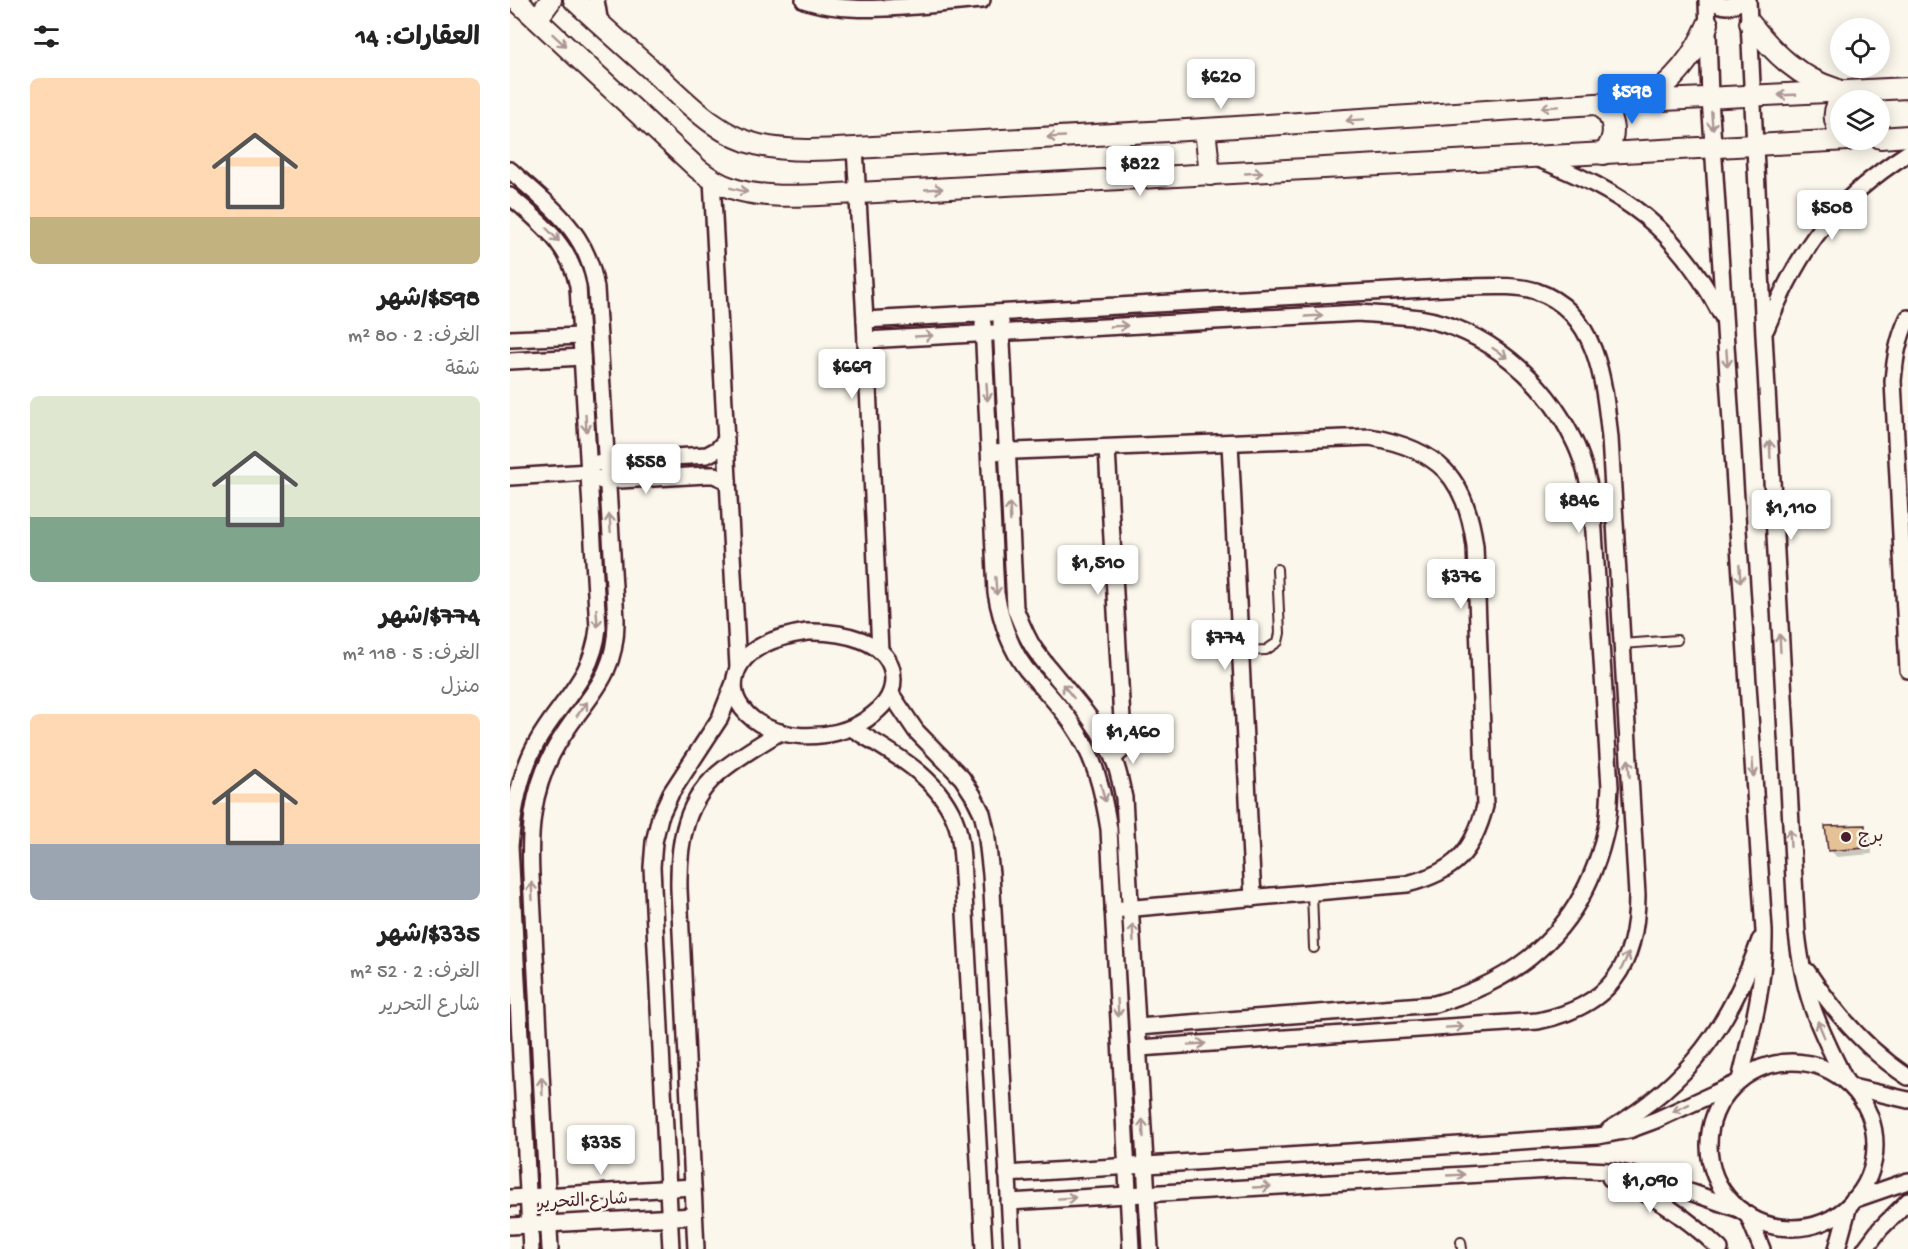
<!DOCTYPE html>
<html lang="ar">
<head>
<meta charset="utf-8">
<style>
  body { margin:0; font-family:"Gochi Hand","Playpen Sans Arabic",sans-serif; background:#f6f6f6; color:#222; direction:rtl; height:100vh; display:flex; flex-direction:column; font-size:22px; white-space:nowrap }
  * { box-sizing:border-box; margin:0 }
  p { font-size:20px; color:#767676 }
  .icon { flex:none; width:33px; height:33px; fill:none; stroke:currentColor; stroke-width:2; stroke-linecap:round; stroke-linejoin:round }
  .map { position:relative; flex:1; overflow:hidden; direction:ltr }
  .side { display:flex; flex-direction:column; background:#fff; width:510px }
  .side>* { flex:none }
  .buttons { position:absolute; left:1320px; top:18px; display:grid; gap:12px }
  .buttons a { display:grid; place-items:center; width:60px; height:60px; border-radius:50%; background:#fff; box-shadow:0 3px 15px #0003; font-size:30px }
  .price { position:absolute; translate:-50% -51px; padding:0 14px; border-radius:6px; background:#fff; color:#222; font-size:20px; line-height:39px; filter:drop-shadow(0 2px 3px #0008) }
  .price::after { content:''; position:absolute; left:50%; top:36px; width:18px; height:14px; margin-left:-9px; background:inherit; clip-path:polygon(0 0,100% 0,50% 100%) }
  .price.current { background:#1a73e8; color:#fff }
  ul { padding:0; list-style:none }
  li { display:grid; align-content:center; gap:12px; height:318px; padding:0 30px }
  li span { display:grid; place-items:center; height:186px; border-radius:9px; color:#555 }
  li>.icon { margin-inline-start:auto }
  span .icon { width:108px; height:108px; fill:#fffc; stroke-width:1 }
  li b { font-size:26px }
  h2 { display:flex; justify-content:space-between; align-items:center; height:72px; padding:0 30px; font-size:26px }
  main { display:flex; flex:1; min-height:0 }
  .map>svg:first-child { display:block }
  .shadow { fill:#0003 }
  .building { fill:#e4c296; stroke:#4a1f2b; stroke-width:1.5 }
  .lines { fill:none; stroke-linecap:round; stroke-linejoin:round }
  .service-casing { stroke:#4a1f2b; stroke-width:12 }
  .minor-casing { stroke:#4a1f2b; stroke-width:20 }
  .tertiary-casing { stroke:#4a1f2b; stroke-width:24 }
  .service { stroke:#fbf7ec; stroke-width:8 }
  .minor { stroke:#fbf7ec; stroke-width:15 }
  .tertiary { stroke:#fbf7ec; stroke-width:20 }
  .oneway { stroke:#ab9695 }
  .poi-dot { fill:#4a1f2b; stroke:#fbf7ec; stroke-width:2 }
  .labels { text-anchor:middle; dominant-baseline:central; stroke-width:5; stroke-linejoin:round; paint-order:stroke }
  .poi-label { font-size:18px; fill:#4a1f2b; stroke:#fbf7ec; text-anchor:start }
  .street-label { font-size:18px; fill:#4a1f2b; stroke:#fbf7ec }
</style>
</head>
<body>
<main>
<div class="map">
<svg width="1398" height="1249" viewBox="0 0 1398 1249">
  <rect width="100%" height="100%" fill="#fbf7ec"/>
  <filter id="ink" filterUnits="userSpaceOnUse"><feTurbulence type="fractalNoise" baseFrequency=".0167" numOctaves="2"/><feDisplacementMap in="SourceGraphic" scale="12" xChannelSelector="R" yChannelSelector="G"/><feConvolveMatrix kernelMatrix="1 2 1 2 8 2 1 2 1" color-interpolation-filters="sRGB"/></filter>
  <g filter="url(#ink)">
    <polygon class="shadow" points="1354,827 1361,834 1362,854 1327,857 1320,850"/>
    <polygon class="building" points="1355,825 1355,848 1318,851 1315,826"/>
    <g class="lines">
      <g class="service-casing">
        <g id="service">
          <polyline points="1112,644 1167,640"/>
          <polyline points="730,651 756,650 768,642 770,633 767,569"/>
          <polyline points="802,892 804,948"/>
          <polyline points="951,1242 952,1249"/>
        </g>
      </g>
      <g class="minor-casing">
        <g id="minor">
          <polyline points="86,0 90,24"/>
          <path d="M294,0C346,17 417,4 472,0"/>
          <path d="M1197,0L1200,98L1254,931C1255,983 1242,1030 1230,1080"/>
          <path d="M1201,0C1212,8 1222,8 1233,0"/>
          <path d="M1238,0L1254,335L1287,933C1290,958 1294,983 1302,1006C1311,1033 1324,1057 1336,1082"/>
          <polyline points="345,148 355,320 370,651"/>
          <path d="M1026,158C1116,194 1165,226 1211,314"/>
          <path d="M0,170C41,208 77,230 86,288L106,620C107,685 68,702 42,754C22,793 19,831 21,875L40,1249"/>
          <polyline points="202,179 228,667"/>
          <path d="M0,196C31,224 59,243 68,286L88,628C83,679 49,702 26,744C9,775 3,811 0,846L21,1249"/>
          <path d="M1398,318C1388,339 1385,358 1383,381L1398,670"/>
          <path d="M355,320L952,287C976,287 1003,284 1026,291C1088,312 1094,382 1100,438L1127,895C1127,966 1100,1006 1028,1021L629,1048"/>
          <path d="M491,322L505,608C511,623 516,637 525,650C551,686 586,717 603,758C609,771 611,785 614,798L640,1249"/>
          <path d="M473,324L486,593C491,620 499,647 516,669C532,688 550,705 563,725C585,757 593,791 599,829L621,1249"/>
          <path d="M1256,329C1290,247 1322,202 1398,153"/>
          <polyline points="0,339 71,336"/>
          <path d="M356,340L849,313C869,315 890,315 909,318C976,329 1034,379 1063,439C1073,458 1078,479 1082,500L1100,787C1099,799 1099,812 1097,824C1078,920 1018,978 925,1004L628,1027"/>
          <polyline points="0,361 72,357"/>
          <polyline points="720,443 743,898"/>
          <polyline points="597,448 613,738 611,751 603,758"/>
          <path d="M480,452L860,437C928,449 956,477 965,546L975,806C963,853 944,872 897,884L603,910"/>
          <polyline points="87,463 96,461 197,455 208,449 216,440"/>
          <polyline points="0,477 79,472 82,476 92,481 196,475 204,475 218,481"/>
          <path d="M297,632C328,631 383,639 383,679C383,698 371,709 357,719C323,743 258,743 232,708C225,699 223,688 225,678C231,647 270,636 297,632Z"/>
          <polyline points="381,694 406,731 452,778 463,795 472,813 476,830 481,874 502,1249"/>
          <path d="M341,728C382,753 431,777 447,826C452,842 452,860 453,877L474,1249"/>
          <path d="M1297,971C1324,1012 1357,1050 1398,1077"/>
          <circle cx="1282" cy="1145" r="83"/>
          <polyline points="1342,1087 1398,1100"/>
          <path d="M1099,1130C1180,1082 1219,1026 1250,940"/>
          <polyline points="497,1174 1088,1136 1119,1130 1146,1120 1225,1084"/>
          <path d="M1100,1178C1142,1192 1177,1218 1210,1249"/>
          <polyline points="0,1198 183,1187"/>
          <polyline points="1343,1200 1398,1181"/>
          <polyline points="499,1202 1056,1169 1100,1171 1146,1180 1231,1210"/>
          <polyline points="1238,1215 1252,1249"/>
          <polyline points="0,1226 184,1216"/>
          <polyline points="161,1249 142,867 144,842 150,817 161,793 210,718 224,683"/>
          <path d="M186,1249L169,889C168,842 175,798 215,768C233,754 252,743 270,732"/>
          <polyline points="1327,1249 1339,1205"/>
          <polyline points="1355,1249 1370,1229 1398,1201"/>
        </g>
      </g>
      <g class="tertiary-casing">
        <g id="tertiary">
          <path d="M6,0L188,169C198,177 209,184 221,188C256,201 311,194 348,193L1338,140"/>
          <path d="M64,0C91,25 118,49 145,73C176,101 207,136 249,145C280,152 313,150 345,148L695,129L1133,101L1398,88"/>
          <polyline points="27,19 41,0"/>
          <path d="M1240,23C1264,53 1289,78 1326,89"/>
          <path d="M1134,101C1164,82 1184,57 1198,24"/>
          <path d="M1087,104C1106,117 1108,137 1093,154"/>
          <polyline points="695,129 700,175"/>
          <path d="M1330,131C1320,117 1325,103 1337,92"/>
          <polyline points="1370,138 1398,136"/>
        </g>
      </g>
      <use href="#service" class="service"/>
      <use href="#minor" class="minor"/>
      <use href="#tertiary" class="tertiary"/>
    </g>
    <defs><path id="oneway-shaft" d="M-6 0H5M1.5-3L5.5 0L1.5 3" fill="none" stroke-width="1.6" stroke-linecap="round" stroke-linejoin="round" transform="scale(1.5)"/></defs>
    <g class="oneway">
      <use href="#oneway-shaft" transform="translate(49 40) rotate(43)"/>
      <use href="#oneway-shaft" transform="translate(1277 95) rotate(178)"/>
      <use href="#oneway-shaft" transform="translate(1040 107) rotate(176)"/>
      <use href="#oneway-shaft" transform="translate(845 120) rotate(176)"/>
      <use href="#oneway-shaft" transform="translate(1202 121) rotate(86)"/>
      <use href="#oneway-shaft" transform="translate(546 137) rotate(177)"/>
      <use href="#oneway-shaft" transform="translate(744 173) rotate(-3)"/>
      <use href="#oneway-shaft" transform="translate(424 189) rotate(-3)"/>
      <use href="#oneway-shaft" transform="translate(229 190) rotate(14)"/>
      <use href="#oneway-shaft" transform="translate(43 235) rotate(46)"/>
      <use href="#oneway-shaft" transform="translate(804 316) rotate(-3)"/>
      <use href="#oneway-shaft" transform="translate(609 326) rotate(-3)"/>
      <use href="#oneway-shaft" transform="translate(414 336) rotate(-3)"/>
      <use href="#oneway-shaft" transform="translate(990 353) rotate(34)"/>
      <use href="#oneway-shaft" transform="translate(1217 358) rotate(86)"/>
      <use href="#oneway-shaft" transform="translate(477 392) rotate(87)"/>
      <use href="#oneway-shaft" transform="translate(76 423) rotate(87)"/>
      <use href="#oneway-shaft" transform="translate(1260 449) rotate(-93)"/>
      <use href="#oneway-shaft" transform="translate(500 512) rotate(-92)"/>
      <use href="#oneway-shaft" transform="translate(100 523) rotate(-94)"/>
      <use href="#oneway-shaft" transform="translate(1230 574) rotate(86)"/>
      <use href="#oneway-shaft" transform="translate(486 586) rotate(86)"/>
      <use href="#oneway-shaft" transform="translate(87 618) rotate(86)"/>
      <use href="#oneway-shaft" transform="translate(1270 643) rotate(-93)"/>
      <use href="#oneway-shaft" transform="translate(558 691) rotate(-129)"/>
      <use href="#oneway-shaft" transform="translate(72 709) rotate(-54)"/>
      <use href="#oneway-shaft" transform="translate(1119 768) rotate(-94)"/>
      <use href="#oneway-shaft" transform="translate(1243 768) rotate(86)"/>
      <use href="#oneway-shaft" transform="translate(593 793) rotate(76)"/>
      <use href="#oneway-shaft" transform="translate(1280 838) rotate(-93)"/>
      <use href="#oneway-shaft" transform="translate(22 891) rotate(-93)"/>
      <use href="#oneway-shaft" transform="translate(623 933) rotate(-93)"/>
      <use href="#oneway-shaft" transform="translate(1115 961) rotate(-65)"/>
      <use href="#oneway-shaft" transform="translate(608 1008) rotate(87)"/>
      <use href="#oneway-shaft" transform="translate(945 1027) rotate(-4)"/>
      <use href="#oneway-shaft" transform="translate(1311 1029) rotate(-112)"/>
      <use href="#oneway-shaft" transform="translate(687 1044) rotate(-4)"/>
      <use href="#oneway-shaft" transform="translate(32 1086) rotate(-93)"/>
      <use href="#oneway-shaft" transform="translate(1171 1108) rotate(154)"/>
      <use href="#oneway-shaft" transform="translate(633 1128) rotate(-93)"/>
      <use href="#oneway-shaft" transform="translate(946 1175) rotate(-3)"/>
      <use href="#oneway-shaft" transform="translate(752 1187) rotate(-3)"/>
      <use href="#oneway-shaft" transform="translate(557 1198) rotate(-4)"/>
    </g>
  </g>
  <circle class="poi-dot" cx="1336" cy="837" r="6"/>
  <g class="labels">
    <g class="poi-label">
      <text x="1348" y="837">برج</text>
    </g>
    <g class="street-label">
      <text transform="translate(73 1202) rotate(-3)">شارع التحرير</text>
    </g>
  </g>
</svg>
<div class="buttons">
<a><svg class="icon" aria-label="locate" viewBox="0 0 24 24"><circle cx="12" cy="12" r="6"/><path d="M12 2v4M12 18v4M2 12h4M18 12h4"/></svg></a>
<a><svg class="icon" aria-label="layers" viewBox="0 0 24 24"><path d="M12 4l9 5-9 5-9-5zM3 14l9 5 9-5"/></svg></a>
</div>
<b class="price" style="left:711px;top:110px">$620</b>
<b class="price current" style="left:1122px;top:125px">$598</b>
<b class="price" style="left:630px;top:197px">$822</b>
<b class="price" style="left:1322px;top:241px">$508</b>
<b class="price" style="left:342px;top:400px">$669</b>
<b class="price" style="left:136px;top:495px">$558</b>
<b class="price" style="left:1069px;top:534px">$846</b>
<b class="price" style="left:1281px;top:541px">$1,110</b>
<b class="price" style="left:588px;top:596px">$1,510</b>
<b class="price" style="left:951px;top:610px">$376</b>
<b class="price" style="left:715px;top:671px">$774</b>
<b class="price" style="left:623px;top:765px">$1,460</b>
<b class="price" style="left:91px;top:1176px">$335</b>
<b class="price" style="left:1140px;top:1214px">$1,090</b>
</div>
<section class="side">
<h2>العقارات: 14<svg class="icon" aria-label="filters" viewBox="0 0 24 24"><path d="M4 7h16M4 17h16"/><circle cx="9" cy="7" r="2"/><circle cx="15" cy="17" r="2"/></svg></h2>
<ul>
<li><span style="background:linear-gradient(#ffd9b3 75%,#c2b280 0)"><svg class="icon" aria-label="home" viewBox="0 0 24 24"><path d="M3 11l9-7 9 7M6 9v11h12V9"/></svg></span><div><b>$598/شهر</b><p>الغرف: 2 · 80 m²</p><p>شقة</p></div></li>
<li><span style="background:linear-gradient(#dfe7d0 65%,#7fa58c 0)"><svg class="icon" aria-label="home" viewBox="0 0 24 24"><path d="M3 11l9-7 9 7M6 9v11h12V9"/></svg></span><div><b>$774/شهر</b><p>الغرف: 5 · 118 m²</p><p>منزل</p></div></li>
<li><span style="background:linear-gradient(#ffd9b3 70%,#9aa5b1 0)"><svg class="icon" aria-label="home" viewBox="0 0 24 24"><path d="M3 11l9-7 9 7M6 9v11h12V9"/></svg></span><div><b>$335/شهر</b><p>الغرف: 2 · 52 m²</p><p>شارع التحرير</p></div></li>
</ul>
</section>
</main>
</body>
</html>
